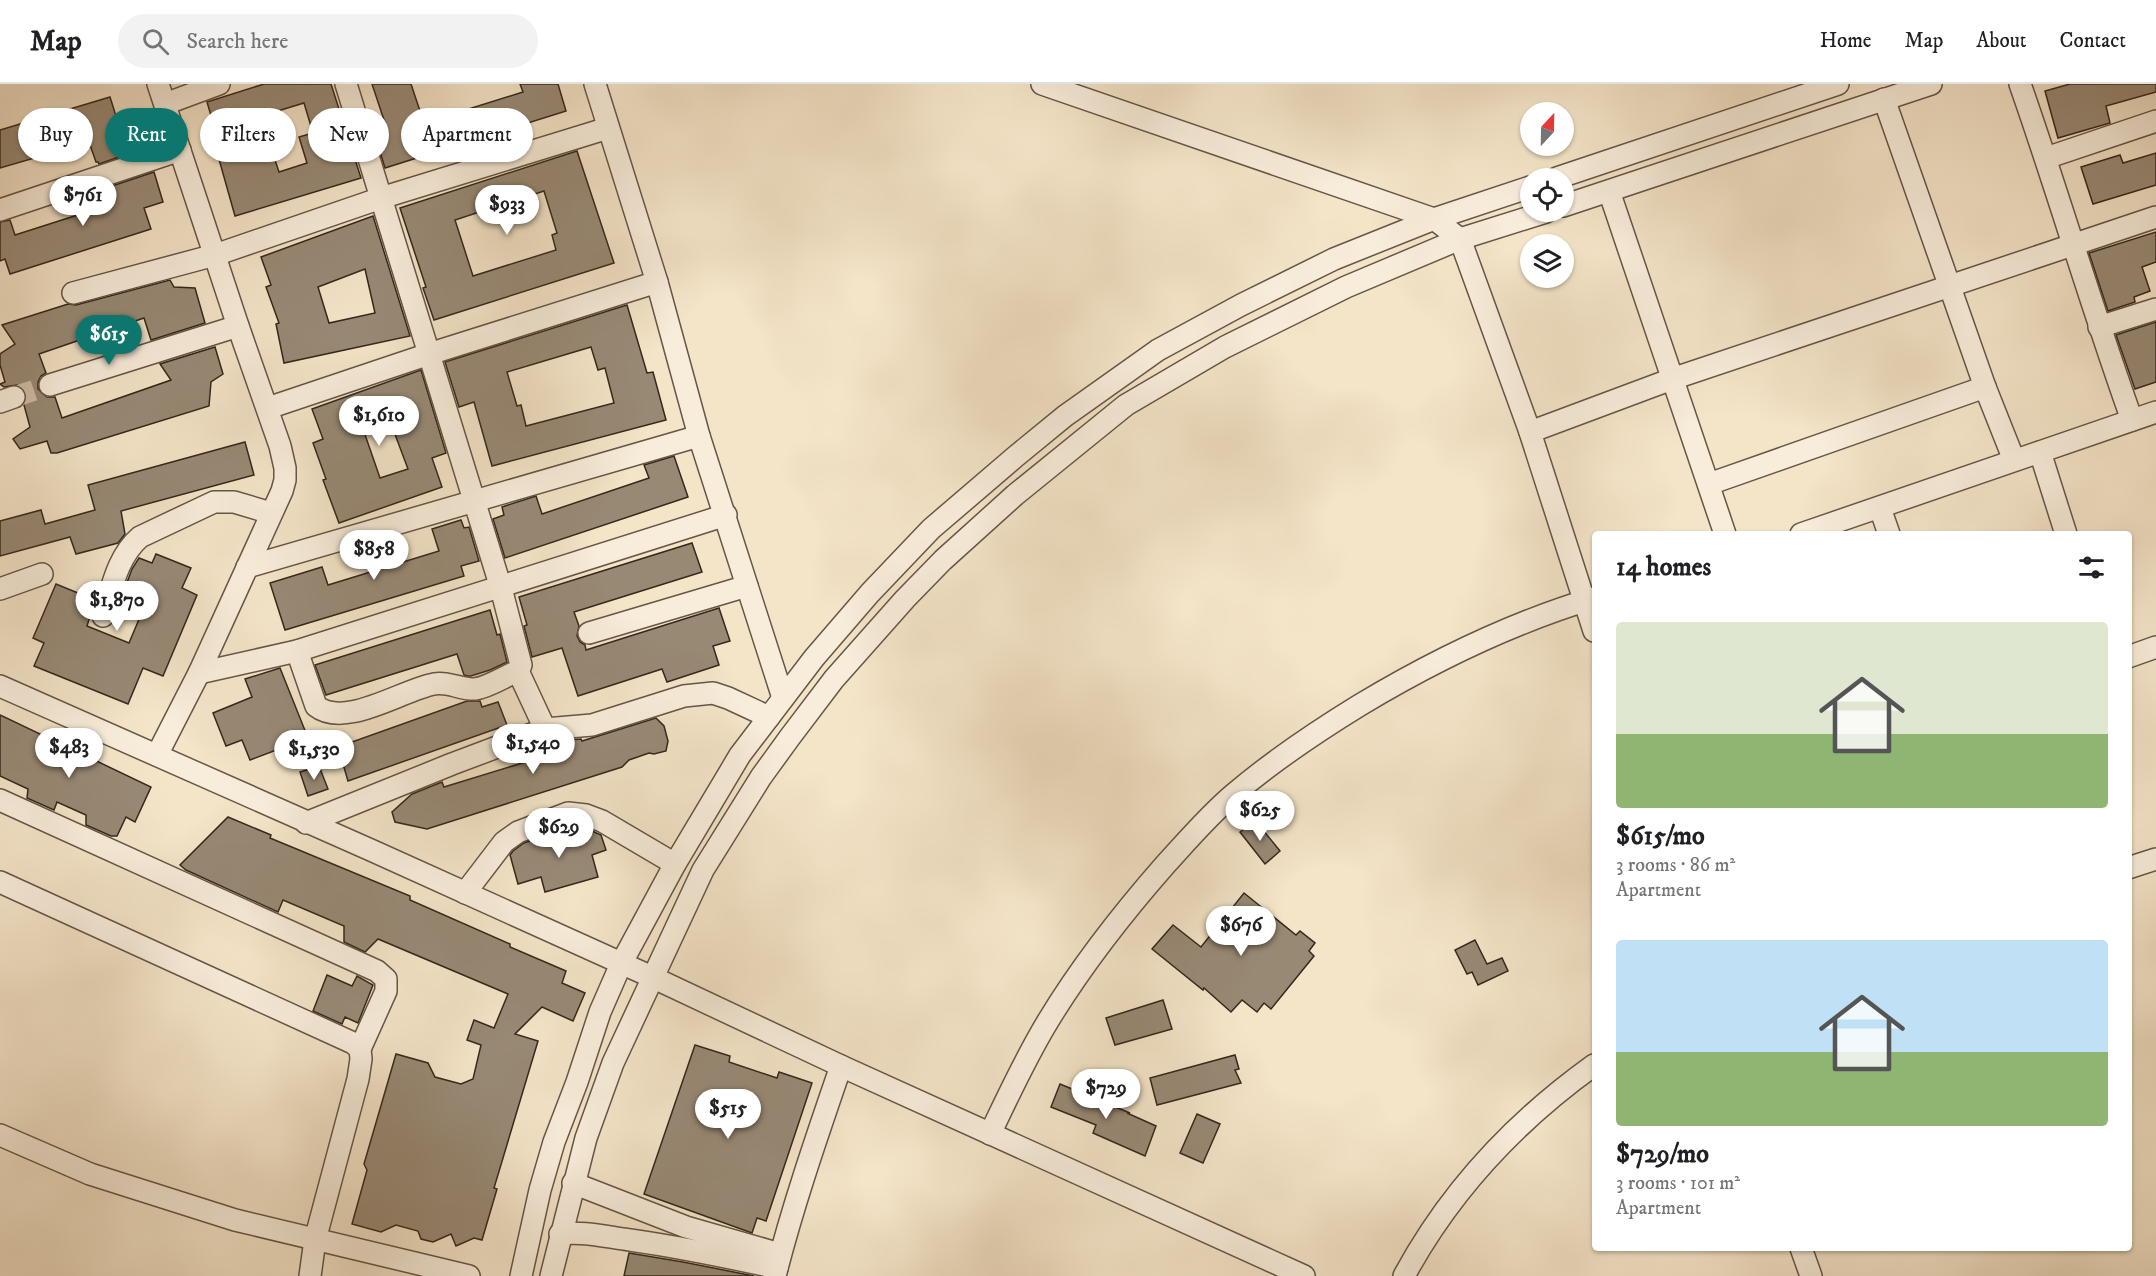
<!DOCTYPE html>
<html lang="en">
<head>
<meta charset="utf-8">
<style>
  body { margin:0; font-family:"IM FELL DW Pica",serif; background:#f2f2f2; color:#202124; height:100vh; display:flex; flex-direction:column; font-size:22px; white-space:nowrap }
  * { box-sizing:border-box; margin:0 }
  p { font-size:20px; color:#757577 }
  .icon { flex:none; width:33px; height:33px; fill:none; stroke:currentColor; stroke-width:2; stroke-linecap:round; stroke-linejoin:round }
  .map { position:relative; flex:1; overflow:hidden }
  .panel { position:absolute; left:1592px; top:447px; width:540px; height:720px; display:flex; flex-direction:column; background:#fff; border-radius:6px; box-shadow:0 2px 4px #0004 }
  .panel>* { flex:none }
  .hud { position:absolute; left:18px; top:24px; width:570px; height:54px; display:flex; gap:12px }
  .needle { width:39px; rotate:22deg }
  .tools { position:absolute; left:1520px; top:18px; display:grid; gap:12px }
  .tools a { display:grid; place-items:center; width:54px; height:54px; border-radius:50%; background:#fff; box-shadow:0 2px 4px #0004; font-size:30px }
  .price { position:absolute; translate:-50% -51px; padding:0 14px; border-radius:21px; background:#fff; color:#222; font-size:20px; line-height:39px; filter:drop-shadow(0 2px 3px #0008) }
  .price::after { content:''; position:absolute; left:50%; top:36px; width:18px; height:14px; margin-left:-9px; background:inherit; clip-path:polygon(0 0,100% 0,50% 100%) }
  .price.selected { background:#0f766e; color:#fff }
  ul { padding:0; list-style:none }
  li { display:grid; align-content:center; gap:12px; height:318px; padding:0 24px }
  li span { display:grid; place-items:center; height:186px; border-radius:6px; color:#555 }
  li>.icon { margin-inline-start:auto }
  span .icon { width:108px; height:108px; fill:#fffc; stroke-width:1 }
  li b { font-size:26px }
  h2 { display:flex; justify-content:space-between; align-items:center; height:72px; padding:0 24px; font-size:26px }
  .chip { padding:0 21px; border-radius:27px; background:#fff; box-shadow:0 2px 4px #0004; font-size:21px; line-height:54px }
  .chip.selected { background:#0f766e; color:#fff }
  header { display:flex; align-items:center; gap:36px; box-sizing:border-box; height:84px; padding:0 30px; background:#fff; border-bottom:2px solid #e0e0e0 }
  header strong { font-size:28px }
  nav { display:flex; gap:33px; margin-inline-start:auto; font-size:21px }
  .search { width:420px; height:54px; background:#f2f2f2; display:flex; align-items:center; gap:15px; box-sizing:border-box; padding:0 21px; border-radius:33px; color:#757577; font-size:22px }
  .map>svg:first-child { display:block }
  .building { fill:#988975; stroke:#35271b; stroke-width:1.5; fill-rule:evenodd }
  .lines { fill:none; stroke-linecap:round; stroke-linejoin:round }
  .minor-tunnel { stroke:#cebea5; stroke-width:21; stroke-dasharray:21 10; stroke-linecap:butt }
  .minor-casing { stroke:#655646; stroke-width:24 }
  .minor { stroke:#f8eddb; stroke-width:21 }
</style>
</head>
<body>
<header>
<strong>Map</strong>
<div class="search"><svg class="icon" aria-label="search" viewBox="0 0 24 24"><circle cx="10" cy="10" r="6"/><path d="M15 15l6 6"/></svg>Search here</div>
<nav><a>Home</a><a>Map</a><a>About</a><a>Contact</a></nav>
</header>
<div class="map">
<svg width="2156" height="1192" viewBox="0 0 2156 1192">
  <rect width="100%" height="100%" fill="#f4e4c8"/>
  <filter id="stains"><feTurbulence type="fractalNoise" baseFrequency=".00333" numOctaves="4"/><feColorMatrix values="0 0 0 0 .2 0 0 0 0 .09 0 0 0 0 .02 0 0 0 .5 -.17"/></filter>
  <radialGradient id="worn" r=".72"><stop offset=".6" stop-color="#630" stop-opacity="0"/><stop offset="1" stop-color="#630" stop-opacity=".3"/></radialGradient>
  <g class="building">
    <path d="M264,0H331L361,94L235,132L211,47L215,45L207,18ZM304,19L313,49L299,53L307,79L279,88L274,73L271,74L258,33Z"/>
    <polygon points="372,0 411,0 424,39 523,8 520,0 558,0 566,27 385,84 375,52 388,48"/>
    <polygon points="2070,0 2156,0 2156,8 2106,22 2110,39 2058,54 2045,7"/>
    <polygon points="110,13 116,32 124,29 136,67 99,80 98,78 96,78 89,58 0,84 0,46"/>
    <path d="M577,67L614,179L434,236L423,204L426,203L400,124ZM544,107L557,149L552,151L556,166L473,192L455,136Z"/>
    <polygon points="2156,69 2156,101 2093,120 2081,83 2120,71 2123,79"/>
    <polygon points="154,88 163,118 144,124 151,145 10,190 5,175 0,177 0,138 10,136 15,151 112,120 106,104"/>
    <path d="M373,132L410,252L284,279L276,240L279,239L266,203L271,201L261,173ZM365,185L375,229L329,239L318,203Z"/>
    <polygon points="2156,148 2156,178 2142,183 2150,207 2134,213 2135,218 2108,227 2089,169"/>
    <polygon points="170,196 174,203 195,204 205,239 151,256 144,234 39,270 46,289 41,292 38,298 38,305 47,313 55,313 62,334 171,296 160,280 215,263 223,290 211,298 209,322 57,369 51,369 47,357 20,365 13,355 30,343 24,321 26,316 26,309 23,304 17,301 4,303 0,300 5,298 0,281 0,270 15,260 2,241 68,220 76,221"/>
    <path d="M627,221L647,289L653,288L666,336L492,382L474,318L459,323L445,278ZM591,263L598,286L605,284L614,319L526,342L521,321L517,322L507,288Z"/>
    <polygon points="2156,238 2156,298 2135,305 2116,251"/>
    <path d="M421,286L446,369L432,374L442,403L339,439L323,396L326,395L313,359L323,355L312,325ZM387,329L408,385L380,394L361,339Z"/>
    <polygon points="245,358 254,391 121,427 125,450 118,459 76,470 70,453 0,472 0,437 41,426 45,440 95,426 88,401"/>
    <polygon points="674,372 688,413 505,474 493,435 504,431 502,423 536,412 542,430 649,394 644,381"/>
    <polygon points="461,436 464,444 469,443 479,477 461,482 464,492 285,546 270,499 322,483 328,501 439,467 432,445"/>
    <polygon points="692,459 702,488 574,528 579,542 577,552 580,558 585,561 586,566 719,524 730,557 713,562 719,581 667,598 662,585 578,612 562,564 532,573 524,542 527,541 519,513"/>
    <polygon points="156,470 191,484 182,504 197,511 163,592 143,584 128,620 34,582 44,559 33,554 56,500 95,516 87,542 129,559 145,521 122,512 132,485 139,474 152,479"/>
    <polygon points="490,526 497,551 500,550 507,578 490,586 471,592 467,592 464,591 457,570 326,611 315,581"/>
    <polygon points="280,584 308,654 250,676 242,656 226,662 213,629 252,613 245,595"/>
    <polygon points="467,617 480,617 482,623 498,618 507,641 348,697 338,663"/>
    <polygon points="0,631 151,703 135,738 126,733 117,752 111,752 86,741 86,731 57,718 54,726 27,714 28,705 0,692"/>
    <polygon points="656,634 664,642 668,657 666,667 654,670 649,669 629,676 622,683 427,745 395,738 392,728 412,710 442,698 444,703 532,676 542,666 544,659 548,658 581,655 582,657"/>
    <polygon points="319,682 328,705 308,712 300,688"/>
    <polygon points="228,733 271,751 270,754 410,812 410,816 510,860 510,863 566,887 562,899 585,909 573,937 542,923 515,950 538,957 494,1104 497,1105 482,1156 474,1154 456,1162 451,1150 433,1158 421,1155 418,1147 396,1141 381,1148 352,1140 367,1086 364,1080 396,970 428,979 435,993 461,1000 473,995 481,961 467,956 474,936 494,944 508,910 378,855 365,868 344,858 344,842 283,816 278,828 186,786 180,781"/>
    <polygon points="1255,736 1280,767 1265,780 1240,748"/>
    <polygon points="583,743 601,751 606,766 592,771 598,793 545,808 541,793 518,800 510,771 513,767 524,759 538,754"/>
    <polygon points="1244,809 1296,851 1300,847 1315,859 1309,867 1314,872 1271,925 1264,919 1257,928 1242,916 1231,928 1204,904 1203,906 1152,865 1173,841 1201,863"/>
    <polygon points="1475,856 1487,880 1502,874 1508,887 1478,901 1472,888 1467,890 1455,866"/>
    <polygon points="327,891 352,902 357,892 373,901 358,939 345,933 342,940 313,927"/>
    <polygon points="1163,916 1172,945 1115,961 1106,934"/>
    <polygon points="695,961 730,972 729,978 777,994 779,988 812,999 766,1137 757,1134 752,1149 644,1110"/>
    <polygon points="1235,971 1239,985 1235,986 1241,999 1157,1021 1150,994"/>
    <polygon points="1060,1000 1130,1029 1127,1029 1156,1042 1145,1072 1093,1049 1096,1041 1051,1023"/>
    <polygon points="1197,1030 1220,1040 1203,1079 1180,1069"/>
    <polygon points="629,1169 683,1178 754,1192 624,1192"/>
  </g>
  <g class="lines">
    <polyline class="minor-tunnel" points="14,313 50,301"/>
    <g class="minor-casing">
      <g id="minor">
        <polyline points="595,0 657,198 699,352 783,614"/>
        <polyline points="1042,0 1434,135 1460,155 1530,348 1594,547"/>
        <path d="M2020,0C2059,111 2092,225 2132,336"/>
        <polyline points="1884,15 1985,303 2014,376"/>
        <polyline points="165,20 219,0"/>
        <polyline points="2046,74 2156,37"/>
        <polyline points="1557,94 1838,0"/>
        <polyline points="1609,107 1725,450"/>
        <polyline points="1563,122 1931,0"/>
        <polyline points="0,126 180,66"/>
        <polyline points="73,209 215,171 381,114 608,44"/>
        <polyline points="2099,243 2156,225"/>
        <polyline points="50,301 238,242"/>
        <polyline points="0,318 14,313"/>
        <polyline points="268,324 429,270 657,198"/>
        <polyline points="1530,348 1672,295 2156,133"/>
        <polyline points="2040,368 2066,450"/>
        <polyline points="1709,400 1985,303"/>
        <polyline points="1880,424 1889,450"/>
        <polyline points="1801,450 2156,328"/>
        <polyline points="247,483 699,352"/>
        <polyline points="0,505 42,490"/>
        <path d="M103,532C112,504 117,473 140,453L214,418H234L271,429"/>
        <polyline points="589,549 747,502"/>
        <path d="M297,567L316,622C345,645 402,606 434,600C448,597 461,606 475,605C489,603 505,592 518,587L521,581L501,504L346,0"/>
        <polyline points="2128,573 2156,563"/>
        <polyline points="518,587 545,645"/>
        <polyline points="199,589 297,567 726,431"/>
        <polyline points="0,602 373,767 652,893 841,982 1304,1192"/>
        <polyline points="157,671 199,589 282,407 285,396 285,384 280,362 238,242 158,0"/>
        <polyline points="0,716 377,887 386,895 386,907 360,965"/>
        <polyline points="306,739 452,680 545,645 592,641 684,612 713,609 728,614 769,633"/>
        <polyline points="2128,784 2156,775"/>
        <polyline points="0,798 353,959 360,965 361,975 358,995 315,1156 310,1192"/>
        <polyline points="465,809 504,758 518,748 568,729 586,731 602,737 675,780"/>
        <path d="M990,1050C1008,1012 1026,973 1048,937C1082,881 1122,830 1165,781C1187,757 1209,731 1234,710C1274,676 1316,648 1360,621C1435,576 1511,539 1594,514"/>
        <polyline points="0,1051 90,1090 235,1136 469,1192"/>
        <polyline points="573,1099 686,1143 780,1170"/>
        <path d="M560,1150C585,1147 606,1153 630,1156C679,1163 728,1173 777,1184"/>
        <polyline points="1801,1164 1811,1192"/>
        <polyline points="521,1192 540,1106 554,1058 577,998 600,928 621,880 675,780 740,671 814,574 870,509 931,445 1015,373 1065,332 1158,266 1241,221 1334,175 1434,135 1530,103"/>
        <polyline points="551,1192 586,1054 613,979 703,786 761,693 790,653 834,595 905,515 943,476 1015,411 1126,321 1225,263 1346,203 1460,155 1546,128"/>
        <path d="M775,1192C793,1121 817,1052 841,982"/>
        <path d="M1404,1192C1450,1107 1516,1037 1594,981"/>
      </g>
    </g>
    <use href="#minor" class="minor"/>
  </g>
  <rect width="100%" height="100%" filter="url(#stains)"/>
  <rect width="100%" height="100%" fill="url(#worn)"/>
</svg>
<div class="tools">
<a><svg class="needle" viewBox="-14 -14 28 28"><path d="M0-13l5 13h-10z" fill="#e53935"/><path d="M0 13l5-13h-10z" fill="#757577"/></svg></a>
<a><svg class="icon" aria-label="locate" viewBox="0 0 24 24"><circle cx="12" cy="12" r="6"/><path d="M12 2v4M12 18v4M2 12h4M18 12h4"/></svg></a>
<a><svg class="icon" aria-label="layers" viewBox="0 0 24 24"><path d="M12 4l9 5-9 5-9-5zM3 14l9 5 9-5"/></svg></a>
</div>
<b class="price" style="left:83px;top:143px">$761</b>
<b class="price" style="left:507px;top:152px">$933</b>
<b class="price selected" style="left:109px;top:282px">$615</b>
<b class="price" style="left:379px;top:363px">$1,610</b>
<b class="price" style="left:374px;top:497px">$858</b>
<b class="price" style="left:117px;top:548px">$1,870</b>
<b class="price" style="left:533px;top:691px">$1,540</b>
<b class="price" style="left:69px;top:695px">$483</b>
<b class="price" style="left:314px;top:697px">$1,530</b>
<b class="price" style="left:1260px;top:758px">$625</b>
<b class="price" style="left:559px;top:775px">$629</b>
<b class="price" style="left:1241px;top:873px">$676</b>
<b class="price" style="left:1106px;top:1036px">$729</b>
<b class="price" style="left:728px;top:1056px">$515</b>
<div class="hud">
<a class="chip">Buy</a>
<a class="chip selected">Rent</a>
<a class="chip">Filters</a>
<a class="chip">New</a>
<a class="chip">Apartment</a>
</div>
<section class="panel">
<h2>14 homes<svg class="icon" aria-label="filters" viewBox="0 0 24 24"><path d="M4 7h16M4 17h16"/><circle cx="9" cy="7" r="2"/><circle cx="15" cy="17" r="2"/></svg></h2>
<ul>
<li><span style="background:linear-gradient(#dfe7d0 60%,#8fb573 0)"><svg class="icon" aria-label="home" viewBox="0 0 24 24"><path d="M3 11l9-7 9 7M6 9v11h12V9"/></svg></span><div><b>$615/mo</b><p>3 rooms · 86 m²</p><p>Apartment</p></div></li>
<li><span style="background:linear-gradient(#bfe0f5 60%,#8fb573 0)"><svg class="icon" aria-label="home" viewBox="0 0 24 24"><path d="M3 11l9-7 9 7M6 9v11h12V9"/></svg></span><div><b>$729/mo</b><p>3 rooms · 101 m²</p><p>Apartment</p></div></li>
</ul>
</section>
</div>
</body>
</html>
